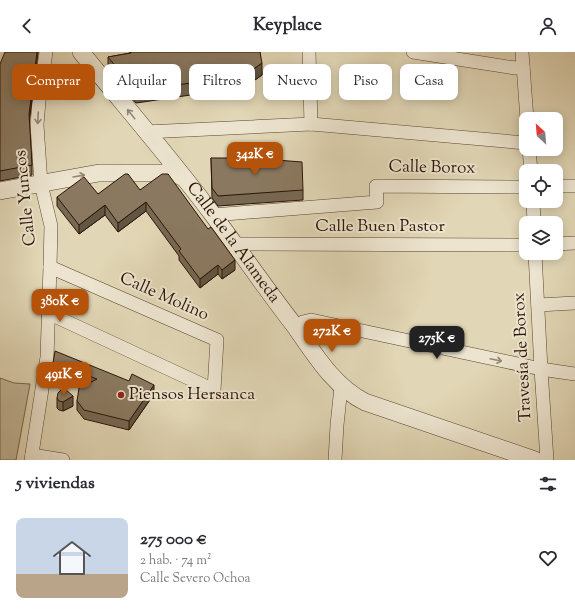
<!DOCTYPE html>
<html lang="es">
<head>
<meta charset="utf-8">
<style>
  body { margin:0; font-family:"Sorts Mill Goudy",serif; background:#f7f7f7; color:#2b2b33; height:100vh; display:flex; flex-direction:column; font-size:15px; white-space:nowrap }
  * { box-sizing:border-box; margin:0 }
  p { font-size:13px; color:#7c7c81 }
  .icon { flex:none; width:22px; height:22px; fill:none; stroke:currentColor; stroke-width:2; stroke-linecap:round; stroke-linejoin:round }
  .map { position:relative; height:408px; overflow:hidden }
  .panel { display:flex; flex-direction:column; background:#fff; flex:1 }
  .panel>* { flex:none }
  .hud { position:absolute; left:12px; top:12px; width:551px; height:36px; display:flex; gap:8px }
  .needle { width:26px; rotate:334deg }
  .tools { position:absolute; left:519px; top:60px; display:grid; gap:8px }
  .tools a { display:grid; place-items:center; width:44px; height:44px; border-radius:8px; background:#fff; box-shadow:0 2px 10px #0003; font-size:20px }
  .price { position:absolute; translate:-50% -34px; padding:0 9px; border-radius:8px; background:#b45309; color:#fff; font-size:13px; line-height:26px; filter:drop-shadow(0 1px 2px #0008) }
  .price::after { content:''; position:absolute; left:50%; top:24px; width:12px; height:9px; margin-left:-6px; background:inherit; clip-path:polygon(0 0,100% 0,50% 100%) }
  .price.active { background:#222; color:#fff }
  ul { padding:0; list-style:none }
  li { display:flex; align-items:center; gap:12px; height:100px; padding:0 16px }
  li+li { border-top:1px solid #e1e1e2 }
  li span { display:grid; place-items:center; flex:none; width:112px; height:80px; border-radius:8px; color:#555 }
  li>.icon { margin-inline-start:auto }
  span .icon { width:48px; height:48px; fill:#fffc; stroke-width:1 }
  li b { font-size:17px }
  h2 { display:flex; justify-content:space-between; align-items:center; height:48px; padding:0 16px; font-size:17px }
  .tag { padding:0 14px; border-radius:8px; background:#fff; box-shadow:0 2px 10px #0003; font-size:14px; line-height:36px }
  .tag.active { background:#b45309; color:#fff }
  header { display:flex; justify-content:space-between; align-items:center; height:52px; padding:0 16px; background:#fff; font-size:18px; font-weight:700 }
  .map>svg:first-child { display:block }
  .green { fill:#c2b597; stroke:#77644e }
  .lines { fill:none; stroke-linecap:round; stroke-linejoin:round }
  .minor-casing { stroke:#594430; stroke-width:14 }
  .tertiary-casing { stroke:#594430; stroke-width:18 }
  .minor { stroke:#ece4cf; stroke-width:13 }
  .tertiary { stroke:#ece4cf; stroke-width:17 }
  .wall { fill:#776853; stroke:#2c1404 }
  .shaded-wall { fill:#615543; stroke:#2c1404 }
  .building { fill:#8a7960; stroke:#2c1404 }
  .oneway { stroke:#968674 }
  .poi-dot { fill:#8f2418; stroke:#ece4cf; stroke-width:1.5 }
  .labels { text-anchor:middle; dominant-baseline:central; stroke-width:4; stroke-linejoin:round; paint-order:stroke }
  .street-label { font-size:17px; fill:#2c1404; stroke:#ece4cf }
  .poi-label { font-size:17px; fill:#2c1404; stroke:#ece4cf; text-anchor:start }
</style>
</head>
<body>
<header><svg class="icon" aria-label="back" viewBox="0 0 24 24"><path d="M15 5l-7 7 7 7"/></svg>Keyplace<svg class="icon" aria-label="person" viewBox="0 0 24 24"><circle cx="12" cy="8" r="4"/><path d="M4 21q1-7 8-7t8 7"/></svg></header>
<div class="map">
<svg width="575" height="408" viewBox="0 0 575 408">
  <rect width="100%" height="100%" fill="#e1d6b5"/>
  <filter id="stains"><feTurbulence type="fractalNoise" baseFrequency=".005" numOctaves="4"/><feColorMatrix values="0 0 0 0 .2 0 0 0 0 .09 0 0 0 0 .02 0 0 0 .5 -.17"/></filter>
  <radialGradient id="worn" r=".72"><stop offset=".6" stop-color="#630" stop-opacity="0"/><stop offset="1" stop-color="#630" stop-opacity=".3"/></radialGradient>
  <polygon class="green" points="0,326 14,331 30,332 16,408 0,408"/>
  <g class="lines">
    <g class="minor-casing">
      <g id="minor">
        <polyline points="309,0 311,72"/>
        <polyline points="413,0 515,16 523,15"/>
        <polyline points="522,0 527,67"/>
        <polyline points="146,80 311,72 526,91"/>
        <polyline points="529,97 531,119"/>
        <polyline points="556,134 575,134"/>
        <polyline points="533,149 534,171"/>
        <polyline points="213,163 377,150 376,134 526,135"/>
        <polyline points="233,192 526,193"/>
        <polyline points="556,192 575,191"/>
        <polyline points="535,201 541,317 547,408"/>
        <polyline points="538,253 575,251"/>
        <polyline points="48,261 214,338 217,288 50,215"/>
        <polyline points="295,275 303,270 311,268 541,317 575,322"/>
        <polyline points="32,403 63,408"/>
        <polyline points="31,408 47,305 50,215 51,174 41,132 37,73 39,49 46,0"/>
        <polyline points="335,408 337,373 341,335"/>
      </g>
    </g>
    <g class="tertiary-casing">
      <g id="tertiary">
        <path id="s1" d="M81,0C125,54 171,107 213,163C240,199 266,237 294,273C314,301 333,334 365,350L535,408"/>
        <polyline points="0,139 99,121 173,121 182,125"/>
      </g>
    </g>
    <use href="#minor" class="minor"/>
    <use href="#tertiary" class="tertiary"/>
  </g>
  <g class="wall">
    <polygon points="38,0 29,69 32,113 32,123 0,129 0,12"/>
    <polygon points="129,0 260,0 262,23 245,35 136,51 108,17 108,5 130,1"/>
    <polygon points="211,106 303,138 303,148 218,154 212,146"/>
    <polygon points="140,138 235,218 222,227 218,222 200,236 179,208 179,204 146,159 118,180 105,163 79,182 57,154 57,145"/>
    <polygon points="53,311 154,342 129,378 84,367 77,358 77,349 87,333 53,320"/>
    <polygon points="57,346 73,354 63,359 59,358 57,356"/>
  </g>
  <g class="shaded-wall">
    <polygon points="37,0 38,0 29,72 29,62"/>
    <polygon points="262,11 262,23 245,35 245,23"/>
    <polygon points="146,150 146,159 118,180 118,171"/>
    <polygon points="105,153 105,163 79,182 79,173"/>
    <polygon points="235,208 235,218 222,227 222,218"/>
    <polygon points="218,213 218,222 200,236 200,227"/>
    <polygon points="154,333 154,342 129,378 129,369"/>
    <polygon points="73,344 73,354 63,359 63,350"/>
  </g>
  <g class="building">
    <polygon points="5,0 37,0 29,62 32,113 0,119 0,12"/>
    <polygon points="131,0 260,0 262,11 245,23 136,39 108,5 131,1"/>
    <polygon points="211,106 250,106 302,110 303,138 218,144 212,136"/>
    <polygon points="125,122 128,122 140,138 162,122 168,122 208,177 211,175 235,208 222,218 218,213 200,227 179,199 181,197 146,150 118,171 105,153 79,173 57,145 84,125 98,142"/>
    <polygon points="55,299 129,329 132,322 154,333 129,369 84,358 77,349 79,336 97,327 53,311"/>
    <polygon points="61,338 66,338 73,344 63,350 59,349 57,346 58,341"/>
  </g>
  <defs><path id="oneway-shaft" d="M-6 0H5M1.5-3L5.5 0L1.5 3" fill="none" stroke-width="1.6" stroke-linecap="round" stroke-linejoin="round"/></defs>
  <g class="oneway">
    <use href="#oneway-shaft" transform="translate(131 62) rotate(-129)"/>
    <use href="#oneway-shaft" transform="translate(38 66) rotate(93)"/>
    <use href="#oneway-shaft" transform="translate(79 124) rotate(-10)"/>
    <use href="#oneway-shaft" transform="translate(496 308) rotate(12)"/>
  </g>
  <circle class="poi-dot" cx="121" cy="343" r="4"/>
  <g class="labels">
    <g class="street-label">
      <text transform="translate(432 116) rotate(1)">Calle Borox</text>
      <text transform="translate(26 146) rotate(-96)">Calle Yuncos</text>
      <text x="380" y="175">Calle Buen Pastor</text>
      <text stroke="none"><textPath href="#s1" startOffset="244">Calle de la Alameda</textPath></text>
      <text transform="translate(164 245) rotate(24)">Calle Molino</text>
      <text transform="translate(523 305) rotate(-93)">Travesía de Borox</text>
    </g>
    <g class="poi-label">
      <text x="129" y="343">Piensos Hersanca</text>
    </g>
  </g>
  <rect width="100%" height="100%" filter="url(#stains)"/>
  <rect width="100%" height="100%" fill="url(#worn)"/>
</svg>
<div class="tools">
<a><svg class="needle" viewBox="-14 -14 28 28"><path d="M0-13l5 13h-10z" fill="#e53935"/><path d="M0 13l5-13h-10z" fill="#7c7c81"/></svg></a>
<a><svg class="icon" aria-label="locate" viewBox="0 0 24 24"><circle cx="12" cy="12" r="6"/><path d="M12 2v4M12 18v4M2 12h4M18 12h4"/></svg></a>
<a><svg class="icon" aria-label="layers" viewBox="0 0 24 24"><path d="M12 4l9 5-9 5-9-5zM3 14l9 5 9-5"/></svg></a>
</div>
<b class="price" style="left:255px;top:124px">342K €</b>
<b class="price" style="left:60px;top:271px">380K €</b>
<b class="price" style="left:332px;top:301px">272K €</b>
<b class="price active" style="left:437px;top:308px">275K €</b>
<b class="price" style="left:64px;top:344px">491K €</b>
<div class="hud">
<a class="tag active">Comprar</a>
<a class="tag">Alquilar</a>
<a class="tag">Filtros</a>
<a class="tag">Nuevo</a>
<a class="tag">Piso</a>
<a class="tag">Casa</a>
</div>
</div>
<section class="panel">
<h2>5 viviendas<svg class="icon" aria-label="filters" viewBox="0 0 24 24"><path d="M4 7h16M4 17h16"/><circle cx="9" cy="7" r="2"/><circle cx="15" cy="17" r="2"/></svg></h2>
<ul>
<li><span style="background:linear-gradient(#c9d6e8 70%,#b9a48a 0)"><svg class="icon" aria-label="home" viewBox="0 0 24 24"><path d="M3 11l9-7 9 7M6 9v11h12V9"/></svg></span><div><b>275 000 €</b><p>2 hab. · 74 m²</p><p>Calle Severo Ochoa</p></div><svg class="icon" aria-label="heart" viewBox="0 0 24 24"><path d="M12 20l-8-8c-3-5 5-10 8-4 3-6 11-1 8 4z"/></svg></li>
</ul>
</section>
</body>
</html>
